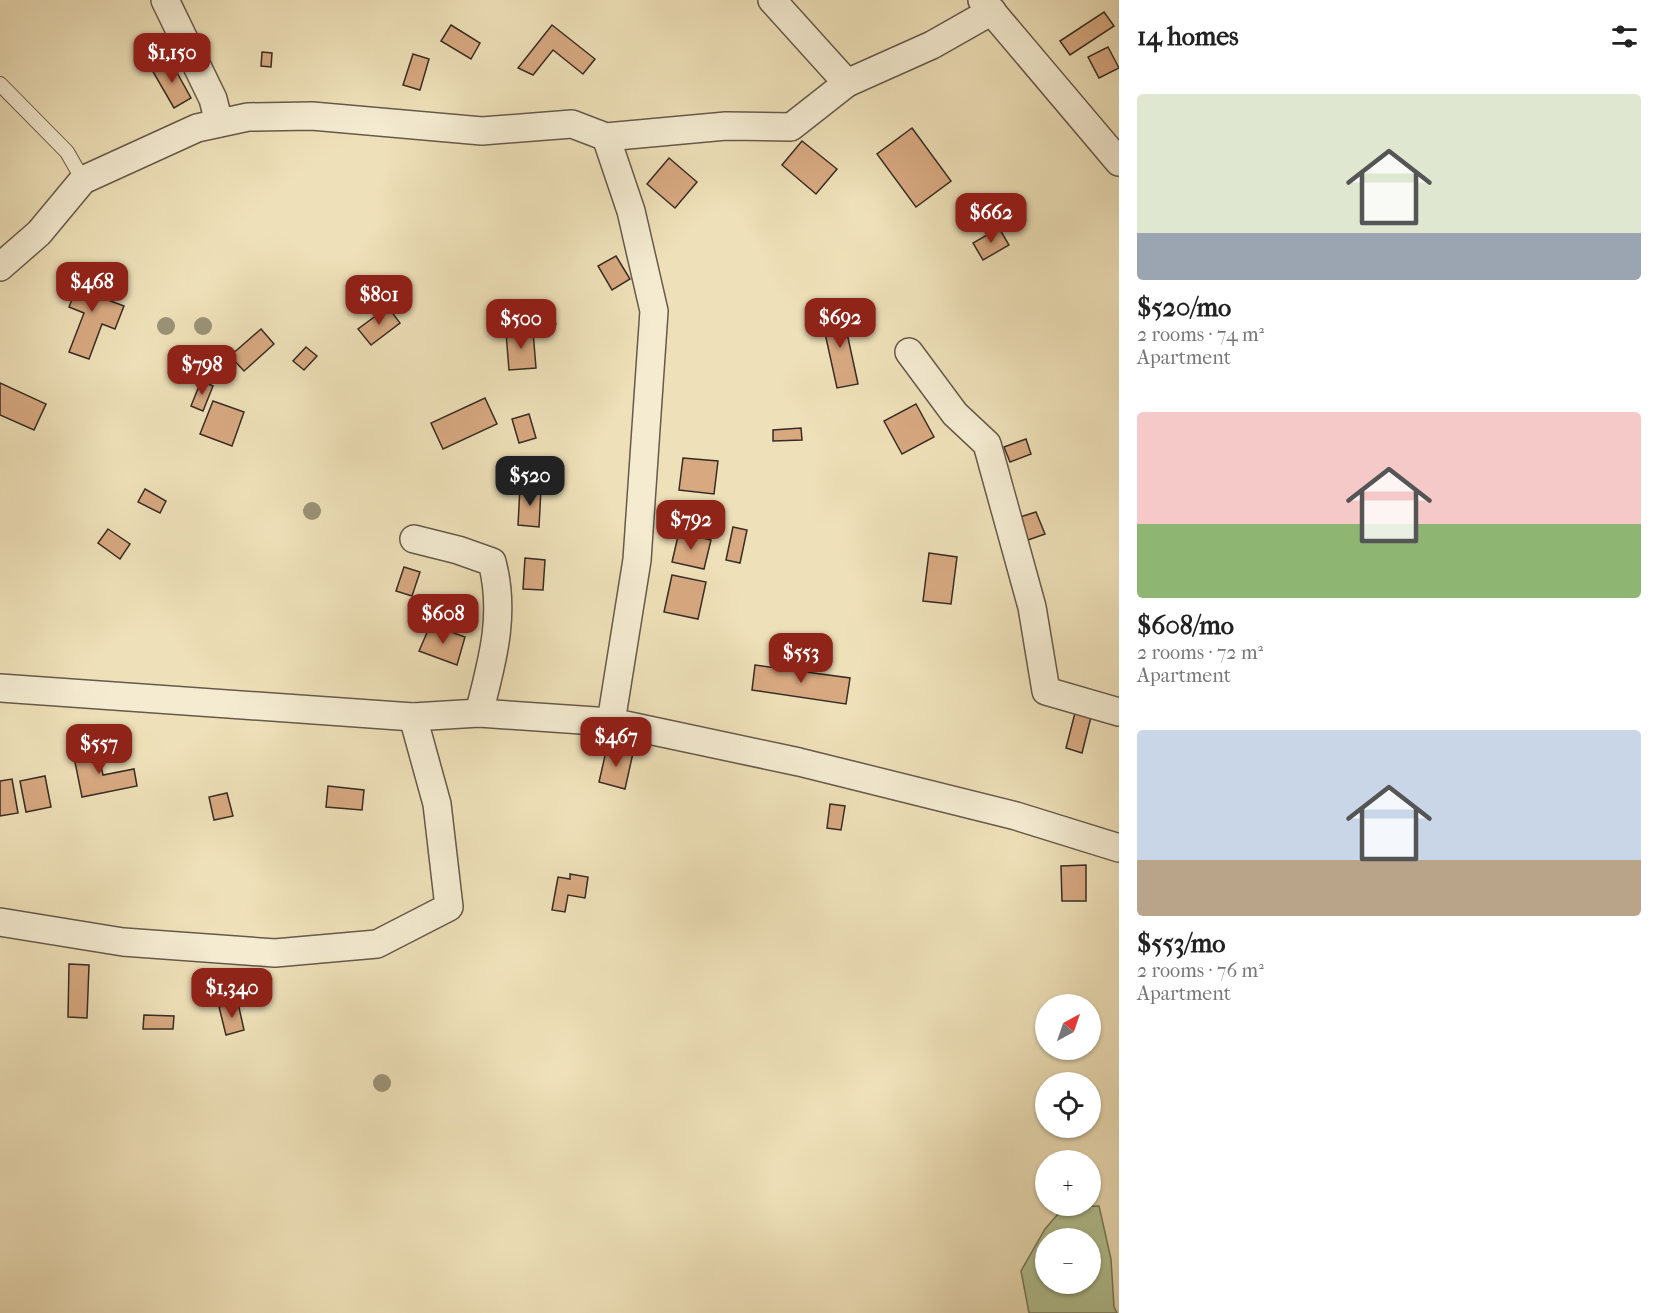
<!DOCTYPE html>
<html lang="en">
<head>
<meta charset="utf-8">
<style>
  body { margin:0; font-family:"IM FELL French Canon",serif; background:#f2f2f2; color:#222; height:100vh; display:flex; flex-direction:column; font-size:22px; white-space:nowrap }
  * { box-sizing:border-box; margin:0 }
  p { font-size:20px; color:#767676 }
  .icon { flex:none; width:33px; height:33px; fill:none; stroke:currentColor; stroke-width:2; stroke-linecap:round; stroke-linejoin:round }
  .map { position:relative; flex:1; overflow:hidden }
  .panel { display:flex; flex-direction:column; background:#fff; width:540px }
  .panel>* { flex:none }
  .needle { width:39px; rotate:40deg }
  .buttons { position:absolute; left:1035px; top:994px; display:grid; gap:12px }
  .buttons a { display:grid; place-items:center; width:66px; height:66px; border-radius:50%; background:#fff; box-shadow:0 2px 4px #0004; font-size:30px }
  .price { position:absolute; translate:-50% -51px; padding:0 14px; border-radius:12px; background:#8f2418; color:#fff; font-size:20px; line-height:39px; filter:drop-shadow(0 2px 3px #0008) }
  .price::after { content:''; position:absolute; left:50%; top:36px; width:18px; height:14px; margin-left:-9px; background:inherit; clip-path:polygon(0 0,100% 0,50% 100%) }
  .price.current { background:#222; color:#fff }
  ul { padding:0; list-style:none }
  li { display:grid; align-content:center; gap:12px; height:318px; padding:0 18px }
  li span { display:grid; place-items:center; height:186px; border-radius:6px; color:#555 }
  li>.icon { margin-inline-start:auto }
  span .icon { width:108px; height:108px; fill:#fffc; stroke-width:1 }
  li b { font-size:26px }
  h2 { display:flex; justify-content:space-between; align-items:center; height:72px; padding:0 18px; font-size:26px }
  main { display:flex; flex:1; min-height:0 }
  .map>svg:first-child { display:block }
  .green { fill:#b3c393; stroke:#76785c; stroke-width:1.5; fill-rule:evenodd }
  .building { fill:#d8a981; stroke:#382d25; stroke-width:1.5 }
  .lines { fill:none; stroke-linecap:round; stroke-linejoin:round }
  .service-casing { stroke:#665a4a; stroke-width:16 }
  .minor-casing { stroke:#665a4a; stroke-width:30 }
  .service { stroke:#f4ebd1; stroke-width:14 }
  .minor { stroke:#f4ebd1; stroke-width:27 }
  .tree { fill:#9b9276 }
</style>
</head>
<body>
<main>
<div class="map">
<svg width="1119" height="1313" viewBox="0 0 1119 1313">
  <rect width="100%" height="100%" fill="#eee0b8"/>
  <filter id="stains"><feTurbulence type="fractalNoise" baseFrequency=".00333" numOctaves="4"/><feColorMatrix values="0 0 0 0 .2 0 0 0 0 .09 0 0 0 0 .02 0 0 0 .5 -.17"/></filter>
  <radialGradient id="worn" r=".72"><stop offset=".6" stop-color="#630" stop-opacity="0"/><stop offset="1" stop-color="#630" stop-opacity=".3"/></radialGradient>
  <path class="green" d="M1099,1206L1111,1259L1114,1307L1117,1313H1029L1021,1271L1045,1229L1064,1207ZM1046,1239H1090V1284H1046Z"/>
  <g class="building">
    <polygon points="1104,12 1114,26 1070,55 1060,41"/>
    <polygon points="451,25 480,43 471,59 441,41"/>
    <polygon points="552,25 595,59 583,74 553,50 533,75 518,68"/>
    <polygon points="1108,47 1119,68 1099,78 1088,57"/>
    <polygon points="262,52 272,53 271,67 261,66"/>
    <polygon points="413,54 429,59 420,90 403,85"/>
    <polygon points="170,60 191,98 174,108 152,70"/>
    <polygon points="912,128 951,181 916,207 877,154"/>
    <polygon points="802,141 837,169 816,194 782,165"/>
    <polygon points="669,158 697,182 675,208 647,184"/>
    <polygon points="999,228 1009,245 983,260 973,243"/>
    <polygon points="616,256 630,279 612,290 598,266"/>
    <polygon points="84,268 105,276 97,296 124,306 115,329 102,324 89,359 69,352 84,313 69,307"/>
    <polygon points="548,305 556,324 536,332 528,314"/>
    <polygon points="388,307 400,323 371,345 358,329"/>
    <polygon points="842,310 858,384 837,388 821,315"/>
    <polygon points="261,329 274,344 244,371 230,356"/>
    <polygon points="533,331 536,368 509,370 506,333"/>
    <polygon points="306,347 317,356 304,370 293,361"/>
    <polygon points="201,381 213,386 203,411 191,406"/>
    <polygon points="0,383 46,404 34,430 0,415"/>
    <polygon points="485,398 497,424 443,449 431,423"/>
    <polygon points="213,401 244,412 232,446 200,434"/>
    <polygon points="916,404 934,437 902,454 884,421"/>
    <polygon points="529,414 536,438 519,443 512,419"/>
    <polygon points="801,428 802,440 773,441 773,430"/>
    <polygon points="1026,439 1031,454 1010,462 1004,447"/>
    <polygon points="683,458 718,461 714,494 679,490"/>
    <polygon points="520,487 541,489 539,527 518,525"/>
    <polygon points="145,489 166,501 160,513 138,502"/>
    <polygon points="1036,512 1045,534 1028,540 1020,517"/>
    <polygon points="733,527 747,530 740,563 726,560"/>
    <polygon points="108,529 130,544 120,559 98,543"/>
    <polygon points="679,532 711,540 704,569 672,562"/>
    <polygon points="929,553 957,557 951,604 923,601"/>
    <polygon points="525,558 545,560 543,590 523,589"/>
    <polygon points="404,567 420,572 412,596 396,591"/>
    <polygon points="672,575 706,582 698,619 664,612"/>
    <polygon points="429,628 439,631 440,628 465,637 457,665 419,651"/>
    <polygon points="755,665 850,678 846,704 752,690"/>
    <polygon points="1076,709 1092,713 1082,753 1066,748"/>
    <polygon points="97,747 103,775 134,769 137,786 82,797 73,752"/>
    <polygon points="607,747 633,753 625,789 599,782"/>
    <polygon points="45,776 51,807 26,812 20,781"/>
    <polygon points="12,779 18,813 0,816 0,781"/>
    <polygon points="328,786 364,790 362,810 326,807"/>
    <polygon points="227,793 233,816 214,820 209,797"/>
    <polygon points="830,804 845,806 841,830 827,828"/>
    <polygon points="1086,865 1086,901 1062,901 1061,866"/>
    <polygon points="570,874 588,877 585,898 568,895 565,912 552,910 558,877 570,879"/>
    <polygon points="69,964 89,965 87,1018 68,1017"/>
    <polygon points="238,1003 244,1030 226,1035 219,1007"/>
    <polygon points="144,1015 174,1016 173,1029 143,1029"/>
  </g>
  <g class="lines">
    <g class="service-casing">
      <polyline id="service" points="0,84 67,152 83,180"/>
    </g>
    <g class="minor-casing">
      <g id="minor">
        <polyline points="165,0 213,99 219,123"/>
        <polyline points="772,0 847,83"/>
        <polyline points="982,0 1119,162"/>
        <polyline points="606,137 631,211 654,311 637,560 611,722"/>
        <polyline points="0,267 39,233 83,180 197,128 248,117 312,116 482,131 572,124 606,137 726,126 791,127 847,83 932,45 992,11"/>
        <polyline points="909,352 955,414 987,444 1032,607 1046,691 1119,712"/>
        <path d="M414,539L458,550L492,562C506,615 492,662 479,713"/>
        <polyline points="0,688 413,717 479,713 611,722 799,762 1016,816 1119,848"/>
        <polyline points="0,922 123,942 275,953 377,944 449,907 437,804 413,717"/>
      </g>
    </g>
    <use href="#service" class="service"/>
    <use href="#minor" class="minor"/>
  </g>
  <g class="tree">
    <circle cx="166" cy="326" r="9"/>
    <circle cx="203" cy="326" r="9"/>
    <circle cx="312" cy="511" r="9"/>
    <circle cx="382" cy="1083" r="9"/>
  </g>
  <rect width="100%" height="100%" filter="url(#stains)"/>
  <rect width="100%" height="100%" fill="url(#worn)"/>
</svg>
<div class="buttons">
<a><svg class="needle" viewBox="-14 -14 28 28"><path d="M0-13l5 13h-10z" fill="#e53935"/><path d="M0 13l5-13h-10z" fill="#767676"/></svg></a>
<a><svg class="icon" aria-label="locate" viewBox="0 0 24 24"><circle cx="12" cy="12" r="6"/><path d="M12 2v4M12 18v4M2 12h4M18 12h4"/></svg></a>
<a>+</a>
<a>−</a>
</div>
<b class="price" style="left:172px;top:84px">$1,150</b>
<b class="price" style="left:991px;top:244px">$662</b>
<b class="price" style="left:92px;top:313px">$468</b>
<b class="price" style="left:379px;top:326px">$801</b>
<b class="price" style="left:840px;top:349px">$692</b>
<b class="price" style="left:521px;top:350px">$500</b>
<b class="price" style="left:202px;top:396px">$798</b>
<b class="price current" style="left:530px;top:507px">$520</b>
<b class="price" style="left:691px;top:551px">$792</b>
<b class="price" style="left:443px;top:645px">$608</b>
<b class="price" style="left:801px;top:684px">$553</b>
<b class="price" style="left:616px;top:768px">$467</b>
<b class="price" style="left:99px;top:775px">$557</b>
<b class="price" style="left:232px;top:1019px">$1,340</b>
</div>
<section class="panel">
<h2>14 homes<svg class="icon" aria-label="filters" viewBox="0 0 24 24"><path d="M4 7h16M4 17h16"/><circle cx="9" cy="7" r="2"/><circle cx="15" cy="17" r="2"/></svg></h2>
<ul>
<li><span style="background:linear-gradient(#dfe7d0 75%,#9aa5b1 0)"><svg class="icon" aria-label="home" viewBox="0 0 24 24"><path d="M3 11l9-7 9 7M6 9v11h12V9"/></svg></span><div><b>$520/mo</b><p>2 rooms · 74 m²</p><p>Apartment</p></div></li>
<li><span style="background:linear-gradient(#f6c9c9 60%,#8fb573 0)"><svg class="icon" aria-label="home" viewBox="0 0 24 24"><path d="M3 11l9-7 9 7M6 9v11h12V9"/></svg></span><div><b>$608/mo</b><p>2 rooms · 72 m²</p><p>Apartment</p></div></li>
<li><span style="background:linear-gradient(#c9d6e8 70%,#b9a48a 0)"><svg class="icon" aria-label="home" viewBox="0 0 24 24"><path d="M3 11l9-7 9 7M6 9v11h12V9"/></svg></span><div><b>$553/mo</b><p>2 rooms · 76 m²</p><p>Apartment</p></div></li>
</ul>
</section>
</main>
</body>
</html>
